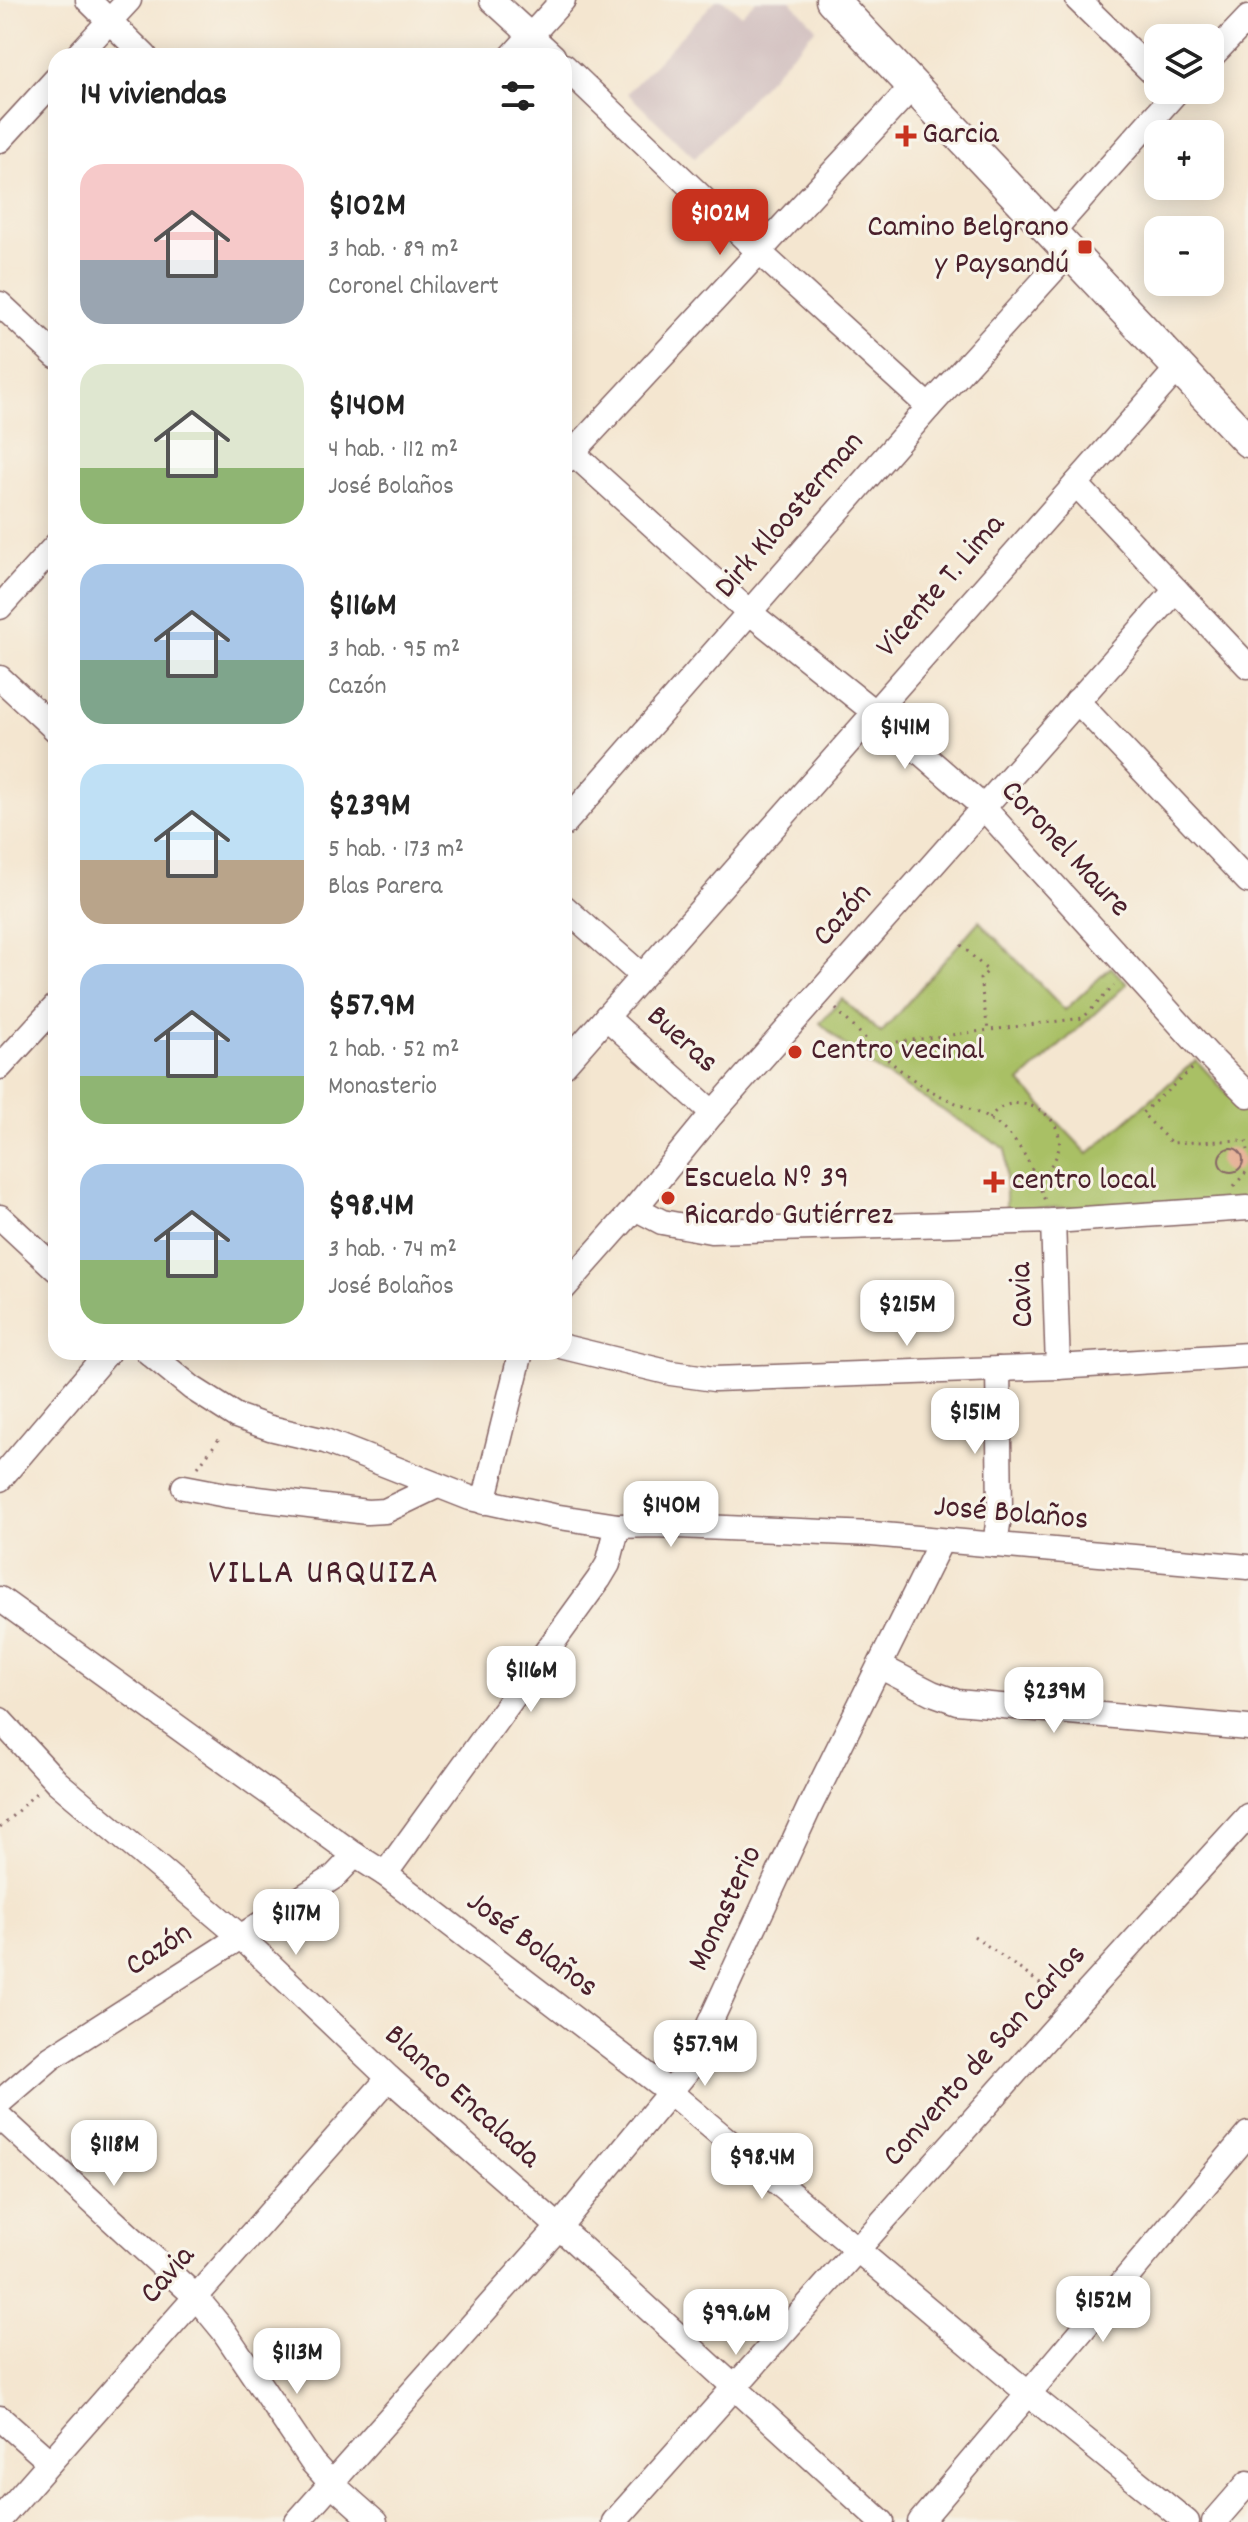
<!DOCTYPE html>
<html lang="es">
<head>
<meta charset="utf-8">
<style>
  body { margin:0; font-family:Dekko,sans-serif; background:#f6f6f6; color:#222; height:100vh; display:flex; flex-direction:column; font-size:30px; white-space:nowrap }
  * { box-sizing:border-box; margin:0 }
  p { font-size:26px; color:#767676 }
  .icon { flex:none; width:44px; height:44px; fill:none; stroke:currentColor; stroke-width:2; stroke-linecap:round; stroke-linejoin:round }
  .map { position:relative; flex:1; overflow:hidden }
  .details { position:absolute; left:48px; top:48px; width:524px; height:1312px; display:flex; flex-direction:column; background:#fff; border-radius:24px; box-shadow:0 4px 20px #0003 }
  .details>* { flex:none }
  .controls { position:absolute; left:1144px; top:24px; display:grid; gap:16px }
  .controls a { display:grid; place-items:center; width:80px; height:80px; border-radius:16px; background:#fff; box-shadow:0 4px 20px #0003; font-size:40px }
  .price { position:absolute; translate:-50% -68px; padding:0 18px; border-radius:16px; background:#fff; color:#222; font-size:26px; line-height:52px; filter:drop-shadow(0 2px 4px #0008) }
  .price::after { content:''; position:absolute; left:50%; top:48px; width:24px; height:18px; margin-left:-12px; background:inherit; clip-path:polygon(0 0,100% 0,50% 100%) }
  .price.selected { background:#c8321e; color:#fff }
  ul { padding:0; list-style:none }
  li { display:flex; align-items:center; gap:24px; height:200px; padding:0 32px }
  li span { display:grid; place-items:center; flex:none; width:224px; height:160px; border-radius:24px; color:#555 }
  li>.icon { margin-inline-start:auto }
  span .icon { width:96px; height:96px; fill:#fffc; stroke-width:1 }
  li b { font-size:34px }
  h2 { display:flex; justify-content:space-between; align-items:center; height:96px; padding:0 32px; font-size:34px }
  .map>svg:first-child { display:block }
  .industrial { fill:#d1bfbf }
  .green { fill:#a9c065; stroke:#7a7048; stroke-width:2 }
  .building { fill:#e5ab90 }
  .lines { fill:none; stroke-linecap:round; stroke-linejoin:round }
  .minor-casing { stroke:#866565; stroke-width:27 }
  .major-casing { stroke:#866565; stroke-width:35 }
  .path { stroke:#866565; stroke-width:3; stroke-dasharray:2 6; stroke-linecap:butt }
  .minor { stroke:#fff; stroke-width:24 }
  .major { stroke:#fff; stroke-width:32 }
  .poi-dot { fill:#c8321e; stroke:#f7f3e8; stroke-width:3 }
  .labels { text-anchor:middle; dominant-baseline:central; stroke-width:6; stroke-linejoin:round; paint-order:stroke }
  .poi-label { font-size:32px; fill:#4a1f2b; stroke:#f7f3e8; text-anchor:start }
  .street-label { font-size:32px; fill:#4a1f2b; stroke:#f7f3e8 }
  .quarter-label { font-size:36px; letter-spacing:2px; fill:#4a1f2b; stroke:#f7f3e8 }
</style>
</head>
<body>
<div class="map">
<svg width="1248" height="2522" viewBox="0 0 1248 2522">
  <rect width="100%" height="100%" fill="#f7f3e8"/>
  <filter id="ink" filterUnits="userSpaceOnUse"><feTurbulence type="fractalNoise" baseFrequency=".0125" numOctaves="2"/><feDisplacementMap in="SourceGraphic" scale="16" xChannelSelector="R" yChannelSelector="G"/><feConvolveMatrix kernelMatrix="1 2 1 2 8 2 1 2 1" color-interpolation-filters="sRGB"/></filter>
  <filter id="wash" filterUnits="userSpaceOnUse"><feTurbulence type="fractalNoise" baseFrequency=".006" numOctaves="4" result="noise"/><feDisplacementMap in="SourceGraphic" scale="32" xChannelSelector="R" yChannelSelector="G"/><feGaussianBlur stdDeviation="1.8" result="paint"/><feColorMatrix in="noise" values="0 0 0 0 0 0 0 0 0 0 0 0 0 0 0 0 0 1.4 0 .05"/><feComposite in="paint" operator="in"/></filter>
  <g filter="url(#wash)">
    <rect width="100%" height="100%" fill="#f4e6d0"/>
    <polygon class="industrial" points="716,0 723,0 741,15 756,0 790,0 816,28 695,158 627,93"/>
    <polygon class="green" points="979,921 1065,1010 1111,967 1127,984 1020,1082 1088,1154 1196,1060 1248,1116 1248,1203 1006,1209 1006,1149 861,1060 820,1023 842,999 881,1033"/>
    <g id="blocks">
      <circle class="building" cx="1231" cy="1160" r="12"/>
    </g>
  </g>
  <g filter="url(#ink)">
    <use href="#blocks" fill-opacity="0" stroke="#866565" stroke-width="2"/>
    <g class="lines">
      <g class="minor-casing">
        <g id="minor">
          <polyline points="88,0 145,56"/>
          <polyline points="492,0 553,56"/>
          <polyline points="1078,0 1158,78"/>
          <polyline points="77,56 129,0"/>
          <polyline points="512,56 563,0"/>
          <polyline points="1210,58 1248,18"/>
          <polyline points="564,66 758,251 929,407"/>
          <polyline points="0,140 56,79"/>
          <polyline points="1051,233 1178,90"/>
          <polyline points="0,304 56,356"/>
          <polyline points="564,445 749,612 874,712 982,806 1207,1054 1248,1095"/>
          <polyline points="564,462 913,86"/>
          <polyline points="1076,484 1248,666"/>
          <polyline points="0,607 56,545"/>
          <polyline points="0,678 56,730"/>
          <polyline points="1077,701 1248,881"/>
          <polyline points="564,824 929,407 1069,253"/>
          <polyline points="564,907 641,975"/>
          <polyline points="606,1017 713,1113"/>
          <polyline points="564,1065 1178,368"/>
          <polyline points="0,1067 56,1006"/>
          <polyline points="635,1208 662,1222 711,1231 1053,1221 1248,1208"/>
          <polyline points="0,1217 56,1269"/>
          <polyline points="1053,1221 1058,1367"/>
          <polyline points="564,1288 635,1208 713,1113 1176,590"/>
          <polyline points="564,1347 671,1373 714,1379 1058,1367 1248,1355"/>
          <polyline points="148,1352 192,1388 236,1416 270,1428 325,1441 470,1498 553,1516 618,1526 655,1525 872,1534 1248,1567"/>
          <polyline points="0,1479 108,1352"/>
          <polyline points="184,1487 226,1495 367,1512 385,1511 437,1486"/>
          <polyline points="484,1502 521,1352"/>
          <polyline points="995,1545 1000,1510 998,1369"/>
          <polyline points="0,1599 355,1855 385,1874 671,2093 1030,2395 1187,2522"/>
          <polyline points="881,1667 932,1693 957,1702 1248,1728"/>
          <polyline points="0,1720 57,1782 241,1937 389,2078 559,2227 882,2522"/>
          <polyline points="385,1874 599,1579 608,1564 618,1526"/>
          <polyline points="0,2102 51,2058 334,1877 355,1855"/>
          <polyline points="0,2117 195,2296 223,2330 312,2462 331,2483 375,2522"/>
          <polyline points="0,2418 50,2462"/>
          <polyline points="0,2519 389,2078"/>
          <polyline points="297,2522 559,2227 688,2070 809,1808 941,1541"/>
          <polyline points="614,2522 1073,2008 1248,1816"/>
          <polyline points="920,2522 1248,2134"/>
          <polyline points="1214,2522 1248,2483"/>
        </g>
      </g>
      <g class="major-casing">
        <polyline id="major" points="832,0 1248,441"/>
      </g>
      <g class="path">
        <polyline points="961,945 988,971 980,979 988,1030"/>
        <path d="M836,1009C861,1034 885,1060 914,1080C935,1095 957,1103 980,1114C1017,1131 1032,1165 1045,1201"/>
        <polyline points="873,1045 1083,1018 1114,986"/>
        <polyline points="1192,1069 1142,1113 1171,1143 1246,1140 1248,1150"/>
        <path d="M989,1119C1016,1076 1099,1131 1037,1179"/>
        <polyline points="1234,1186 1248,1170"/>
        <polyline points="198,1467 222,1435"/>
        <polyline points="0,1828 38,1791"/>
        <polyline points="974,1936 1057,1996"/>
      </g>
      <use href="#minor" class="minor"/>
      <use href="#major" class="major"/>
    </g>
  </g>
  <g class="poi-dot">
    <path d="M902 124h8v8h8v8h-8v8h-8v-8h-8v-8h8z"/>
    <rect x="1077" y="239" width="16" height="16" rx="4"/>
    <circle cx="795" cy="1052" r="8"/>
    <path d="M990 1170h8v8h8v8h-8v8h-8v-8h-8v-8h8z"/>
    <circle cx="668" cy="1198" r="8"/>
  </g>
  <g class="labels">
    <g class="poi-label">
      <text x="922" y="136">Garcia</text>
      <text x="1069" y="229" text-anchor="end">Camino Belgrano<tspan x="1069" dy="37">y Paysandú</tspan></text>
      <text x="811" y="1052">Centro vecinal</text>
      <text x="684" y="1180">Escuela Nº 39<tspan x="684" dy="37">Ricardo Gutiérrez</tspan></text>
      <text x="1012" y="1182">centro local</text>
    </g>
    <g class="street-label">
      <text transform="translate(791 516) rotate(-49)">Dirk Kloosterman</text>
      <text transform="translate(942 587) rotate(-49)">Vicente T. Lima</text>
      <text transform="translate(1064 850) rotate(47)">Coronel Maure</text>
      <text transform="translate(844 916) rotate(-49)">Cazón</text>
      <text transform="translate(681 1041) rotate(42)">Bueras</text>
      <text transform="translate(1024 1295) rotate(-92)">Cavia</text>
      <text transform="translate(1011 1515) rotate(5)">José Bolaños</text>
      <text transform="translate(727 1909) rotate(-65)">Monasterio</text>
      <text transform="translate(531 1946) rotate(37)">José Bolaños</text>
      <text transform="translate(160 1951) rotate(-33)">Cazón</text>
      <text transform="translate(986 2057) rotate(-48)">Convento de San Carlos</text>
      <text transform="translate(461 2098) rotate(42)">Blanco Encalada</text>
      <text transform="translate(169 2276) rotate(-49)">Cavia</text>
    </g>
    <g class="quarter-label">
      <text x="324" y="1575">VILLA URQUIZA</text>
    </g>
  </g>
</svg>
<div class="controls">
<a><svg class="icon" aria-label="layers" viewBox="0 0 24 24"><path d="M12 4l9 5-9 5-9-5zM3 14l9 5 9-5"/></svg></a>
<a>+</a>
<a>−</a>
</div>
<b class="price selected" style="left:720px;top:257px">$102M</b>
<b class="price" style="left:905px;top:771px">$141M</b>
<b class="price" style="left:907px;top:1348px">$215M</b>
<b class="price" style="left:975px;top:1456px">$151M</b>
<b class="price" style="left:671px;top:1549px">$140M</b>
<b class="price" style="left:531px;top:1714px">$116M</b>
<b class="price" style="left:1054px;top:1735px">$239M</b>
<b class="price" style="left:296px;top:1957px">$117M</b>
<b class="price" style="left:705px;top:2088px">$57.9M</b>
<b class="price" style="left:114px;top:2188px">$118M</b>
<b class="price" style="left:762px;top:2201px">$98.4M</b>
<b class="price" style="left:1103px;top:2344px">$152M</b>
<b class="price" style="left:736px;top:2357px">$99.6M</b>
<b class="price" style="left:297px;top:2396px">$113M</b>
<section class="details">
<h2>14 viviendas<svg class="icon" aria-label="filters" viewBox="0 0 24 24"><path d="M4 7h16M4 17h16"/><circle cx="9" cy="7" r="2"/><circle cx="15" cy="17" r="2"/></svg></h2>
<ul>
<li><span style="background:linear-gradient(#f6c9c9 60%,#9aa5b1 0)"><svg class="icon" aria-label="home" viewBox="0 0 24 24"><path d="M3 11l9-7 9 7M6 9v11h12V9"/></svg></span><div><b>$102M</b><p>3 hab. · 89 m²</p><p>Coronel Chilavert</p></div></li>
<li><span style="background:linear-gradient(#dfe7d0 65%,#8fb573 0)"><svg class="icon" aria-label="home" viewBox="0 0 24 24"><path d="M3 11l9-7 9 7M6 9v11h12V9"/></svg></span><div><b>$140M</b><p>4 hab. · 112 m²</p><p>José Bolaños</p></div></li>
<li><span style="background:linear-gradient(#a9c7e8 60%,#7fa58c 0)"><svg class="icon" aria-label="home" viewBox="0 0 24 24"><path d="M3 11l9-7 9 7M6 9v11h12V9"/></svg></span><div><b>$116M</b><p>3 hab. · 95 m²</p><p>Cazón</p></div></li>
<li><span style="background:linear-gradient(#bfe0f5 60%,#b9a48a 0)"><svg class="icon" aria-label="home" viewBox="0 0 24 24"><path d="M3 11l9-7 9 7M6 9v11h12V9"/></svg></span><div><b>$239M</b><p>5 hab. · 173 m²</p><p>Blas Parera</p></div></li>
<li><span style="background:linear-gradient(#a9c7e8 70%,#8fb573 0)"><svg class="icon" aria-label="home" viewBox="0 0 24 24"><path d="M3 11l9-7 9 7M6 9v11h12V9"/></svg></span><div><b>$57.9M</b><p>2 hab. · 52 m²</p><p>Monasterio</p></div></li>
<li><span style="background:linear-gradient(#a9c7e8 60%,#8fb573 0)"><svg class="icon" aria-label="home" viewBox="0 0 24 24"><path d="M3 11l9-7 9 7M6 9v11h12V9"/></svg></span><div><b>$98.4M</b><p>3 hab. · 74 m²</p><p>José Bolaños</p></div></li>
</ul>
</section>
</div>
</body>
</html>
